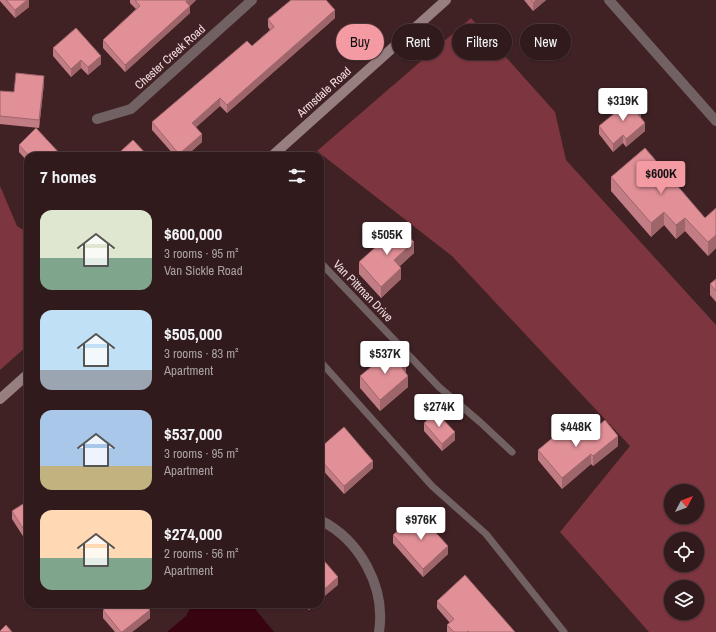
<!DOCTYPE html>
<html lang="en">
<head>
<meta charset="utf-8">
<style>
  body { margin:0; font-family:"Archivo Narrow",sans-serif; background:#3c2729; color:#f1f3f6; height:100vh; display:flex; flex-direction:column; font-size:15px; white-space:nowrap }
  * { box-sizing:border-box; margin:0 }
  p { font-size:13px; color:#a8a1a3 }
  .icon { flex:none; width:22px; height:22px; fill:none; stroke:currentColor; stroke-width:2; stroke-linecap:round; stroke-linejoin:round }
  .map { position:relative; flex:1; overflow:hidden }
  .side { position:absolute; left:24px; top:152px; width:300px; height:456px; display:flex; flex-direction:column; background:#301a1c; border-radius:12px; box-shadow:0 1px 3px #0004,0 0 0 1px #4b383b }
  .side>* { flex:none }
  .hud { position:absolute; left:336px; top:24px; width:320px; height:36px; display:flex; gap:8px }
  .needle { width:26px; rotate:49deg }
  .fabs { position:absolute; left:664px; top:484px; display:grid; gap:8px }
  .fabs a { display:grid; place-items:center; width:40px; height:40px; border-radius:50%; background:#301a1c; box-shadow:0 1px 3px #0004,0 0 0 1px #4b383b; font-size:20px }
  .price { position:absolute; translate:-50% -34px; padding:0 9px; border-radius:4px; background:#fff; color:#222; font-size:13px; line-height:26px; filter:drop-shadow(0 1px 2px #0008) }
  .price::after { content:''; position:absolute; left:50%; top:24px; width:12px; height:9px; margin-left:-6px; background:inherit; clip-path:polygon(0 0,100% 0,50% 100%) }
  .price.selected { background:#f49aa3; color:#111 }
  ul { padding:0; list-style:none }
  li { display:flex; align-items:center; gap:12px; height:100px; padding:0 16px }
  li span { display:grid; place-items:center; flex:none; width:112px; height:80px; border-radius:12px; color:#555 }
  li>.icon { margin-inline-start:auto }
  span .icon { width:48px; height:48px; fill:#fffc; stroke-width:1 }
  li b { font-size:17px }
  h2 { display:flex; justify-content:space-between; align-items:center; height:48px; padding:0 16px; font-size:17px }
  .tag { padding:0 14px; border-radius:18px; background:#301a1c; box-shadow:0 1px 3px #0004,0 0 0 1px #4b383b; font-size:14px; line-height:36px }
  .tag.selected { background:#f49aa3; color:#111 }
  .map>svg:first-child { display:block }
  .green { fill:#7d353f; fill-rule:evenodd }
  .water { fill:#370410 }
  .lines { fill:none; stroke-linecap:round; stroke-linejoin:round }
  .lane { stroke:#716162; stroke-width:7 }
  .street { stroke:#716162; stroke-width:10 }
  .secondary { stroke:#977e7f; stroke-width:10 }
  .wall { fill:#c27c83 }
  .shaded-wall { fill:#9e656a }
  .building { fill:#e29098; stroke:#9e656a }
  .labels { text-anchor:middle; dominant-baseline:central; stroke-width:4; stroke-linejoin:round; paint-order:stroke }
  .street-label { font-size:12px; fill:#f4dfe0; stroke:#402225 }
</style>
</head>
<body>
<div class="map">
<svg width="716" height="632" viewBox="0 0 716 632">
  <rect width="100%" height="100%" fill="#402225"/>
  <g class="green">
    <path d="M471,18L555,112L566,160L716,325V632H649L560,532L630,446L452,256L317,151ZM671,491H697V517H671ZM671,539H697V565H671ZM671,587H697V613H671Z"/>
    <polygon points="0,186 17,226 28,233 28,345 0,370"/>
  </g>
  <polygon class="water" points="188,604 251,604 274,632 167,632 186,616 190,608"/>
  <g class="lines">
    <g class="lane">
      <polyline points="320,262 439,387 480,422 512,452"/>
      <polyline points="320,361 432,486 486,534 564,632"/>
    </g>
    <g class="street">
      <polyline points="609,0 716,121"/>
      <polyline points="97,119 131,109 252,0"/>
      <path d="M320,520C360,540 386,587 379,632"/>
    </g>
    <g class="secondary">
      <polyline points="272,156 446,0"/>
      <polyline points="0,399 28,374"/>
    </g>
  </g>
  <g class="wall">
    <polygon points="0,0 29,0 29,7 15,18 0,1"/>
    <polygon points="130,0 196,0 190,6 190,13 125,72 103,48 103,40 136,9 130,3"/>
    <polygon points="524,0 546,0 533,11"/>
    <polygon points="335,18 227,113 220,106 196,127 202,142 186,156 175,156 152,130 152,122 252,46 270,30 268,27 268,19"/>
    <polygon points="53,48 101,64 88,75 81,68 71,77 53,56"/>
    <polygon points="44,83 39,128 0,124 0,91 14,92"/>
    <polygon points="641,117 645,131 626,147 623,143 613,152 599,134 599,126"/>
    <polygon points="19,145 62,156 28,156 28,162 19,152"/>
    <polygon points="120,152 148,156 120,156"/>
    <polygon points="611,177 705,218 716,208 716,248 708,256 685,231 676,239 664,225 651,237 611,191"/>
    <polygon points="414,253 400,266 401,279 381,298 359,274 359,262"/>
    <polygon points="716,279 716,302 710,295 710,284"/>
    <polygon points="406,373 408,387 380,411 360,388 360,376"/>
    <polygon points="424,423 455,440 442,451 424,431"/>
    <polygon points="575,445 618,446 593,466 591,464 562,489 538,460 538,450"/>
    <polygon points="320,448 373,468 344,494 320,467"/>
    <polygon points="28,509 28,544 12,519 12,511 27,510"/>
    <polygon points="393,535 448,554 423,577 393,543"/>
    <polygon points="437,601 515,632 447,632 447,625 450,623 437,608"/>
    <polygon points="303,604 316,604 309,610"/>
    <polygon points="103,610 150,618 132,632 115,632 103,618"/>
  </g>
  <g class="shaded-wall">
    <polygon points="25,0 29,0 29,7 15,18 15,10"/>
    <polygon points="187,0 196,0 187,8 190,6 190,13 125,72 125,65"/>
    <polygon points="536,0 546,0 533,11 533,3"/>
    <polygon points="335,10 335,18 227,113 227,105"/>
    <polygon points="101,56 101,64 88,75 88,67"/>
    <polygon points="81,60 81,68 71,77 71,69"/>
    <polygon points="44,76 44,83 39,128 39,120"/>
    <polygon points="220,98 220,106 192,131 192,123"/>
    <polygon points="641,110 641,117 637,121 637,113"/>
    <polygon points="645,123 645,131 626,147 626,139"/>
    <polygon points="202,134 202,142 186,156 179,156 179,154"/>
    <polygon points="623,135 623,143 613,152 613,144"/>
    <polygon points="664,212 664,225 651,237 651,223"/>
    <polygon points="685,218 685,231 676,239 676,225"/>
    <polygon points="716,235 716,248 708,256 708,242"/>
    <polygon points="414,242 414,253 394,271 394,260"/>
    <polygon points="401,268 401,279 381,298 381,287"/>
    <polygon points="406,364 406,376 402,368"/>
    <polygon points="408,376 408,387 380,411 380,400"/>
    <polygon points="455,432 455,440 442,451 442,444"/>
    <polygon points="618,436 618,446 593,466 593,456"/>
    <polygon points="591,454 591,464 562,489 562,478"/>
    <polygon points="373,461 373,468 344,494 344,486"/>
    <polygon points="448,546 448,554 423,577 423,569"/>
    <polygon points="338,577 338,585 320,600 320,593"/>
    <polygon points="309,604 316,604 309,610"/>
    <polygon points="150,610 150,618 132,632 122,632"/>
  </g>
  <g class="building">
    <polygon points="6,0 27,0 15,10"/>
    <polygon points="135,0 187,0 186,2 190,6 125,65 103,40 140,6"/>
    <polygon points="291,0 326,0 335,10 227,105 220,98 192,123 202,134 179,154 152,122 247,41 252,46 274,27 268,19"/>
    <polygon points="531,0 536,0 533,3"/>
    <polygon points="76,28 101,56 88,67 81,60 71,69 53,48"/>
    <polygon points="16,73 44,76 39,120 0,116 0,91 14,92"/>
    <polygon points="632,99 641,110 637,113 645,123 626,139 623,135 613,144 599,126"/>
    <polygon points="36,128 62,156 29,156 19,145"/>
    <polygon points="133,140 148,156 123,156 120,152"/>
    <polygon points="645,148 705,218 716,208 716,235 708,242 685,218 676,225 664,212 651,223 611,177"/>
    <polygon points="399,226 414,242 394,260 401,268 381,287 359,262"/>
    <polygon points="716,279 716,291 710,284"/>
    <polygon points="393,349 406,364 402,368 408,376 380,400 360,376"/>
    <polygon points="436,412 455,432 442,444 424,423"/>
    <polygon points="605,420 618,436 593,456 591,454 562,478 538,450 562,430 575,445"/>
    <polygon points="344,427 373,461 344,486 320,459 320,448"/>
    <polygon points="23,504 27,510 28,509 28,536 12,511"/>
    <polygon points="418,513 448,546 423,569 393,535"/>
    <polygon points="320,556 338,577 320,593"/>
    <polygon points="465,575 515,632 469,632 468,631 467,632 454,632 447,625 454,619 437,601"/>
    <polygon points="110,604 145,604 150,610 122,632 121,632 103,610"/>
    <polygon points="6,625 12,632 0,632 0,631"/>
  </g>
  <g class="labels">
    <g class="street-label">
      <text transform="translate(170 57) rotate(-42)">Chester Creek Road</text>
      <text transform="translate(324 92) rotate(-42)">Armsdale Road</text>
      <text transform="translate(363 291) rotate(46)">Van Pittman Drive</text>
    </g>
  </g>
</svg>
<div class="fabs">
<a><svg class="needle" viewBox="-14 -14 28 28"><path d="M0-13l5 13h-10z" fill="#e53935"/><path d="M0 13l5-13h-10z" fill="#a8a1a3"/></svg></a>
<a><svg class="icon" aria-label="locate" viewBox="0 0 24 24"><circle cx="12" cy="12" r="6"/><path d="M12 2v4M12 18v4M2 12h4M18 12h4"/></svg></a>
<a><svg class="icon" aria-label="layers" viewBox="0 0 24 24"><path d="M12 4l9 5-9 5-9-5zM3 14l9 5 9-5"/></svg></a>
</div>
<b class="price" style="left:623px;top:122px">$319K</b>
<b class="price selected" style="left:661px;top:195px">$600K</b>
<b class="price" style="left:387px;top:256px">$505K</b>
<b class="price" style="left:385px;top:375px">$537K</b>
<b class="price" style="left:439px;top:428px">$274K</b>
<b class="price" style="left:576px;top:448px">$448K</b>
<b class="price" style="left:421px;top:541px">$976K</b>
<div class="hud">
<a class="tag selected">Buy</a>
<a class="tag">Rent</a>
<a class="tag">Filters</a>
<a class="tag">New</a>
</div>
<section class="side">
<h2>7 homes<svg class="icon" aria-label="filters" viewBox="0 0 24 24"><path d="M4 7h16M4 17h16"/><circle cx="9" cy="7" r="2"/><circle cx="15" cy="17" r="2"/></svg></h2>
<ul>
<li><span style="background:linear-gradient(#dfe7d0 60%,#7fa58c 0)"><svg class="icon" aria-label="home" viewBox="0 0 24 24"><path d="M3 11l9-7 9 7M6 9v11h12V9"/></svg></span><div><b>$600,000</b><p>3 rooms · 95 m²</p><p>Van Sickle Road</p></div></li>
<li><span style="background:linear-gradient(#bfe0f5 75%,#9aa5b1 0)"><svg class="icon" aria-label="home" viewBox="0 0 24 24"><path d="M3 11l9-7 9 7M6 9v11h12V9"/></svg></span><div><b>$505,000</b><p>3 rooms · 83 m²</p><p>Apartment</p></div></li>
<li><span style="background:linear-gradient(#a9c7e8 70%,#c2b280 0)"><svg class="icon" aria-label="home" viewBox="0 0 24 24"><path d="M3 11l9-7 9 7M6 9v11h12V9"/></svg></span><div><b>$537,000</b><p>3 rooms · 95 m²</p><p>Apartment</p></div></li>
<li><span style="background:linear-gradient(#ffd9b3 60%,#7fa58c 0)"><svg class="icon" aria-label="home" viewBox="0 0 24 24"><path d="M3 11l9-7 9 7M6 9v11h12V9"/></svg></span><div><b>$274,000</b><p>2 rooms · 56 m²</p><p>Apartment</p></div></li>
</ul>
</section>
</div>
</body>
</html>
